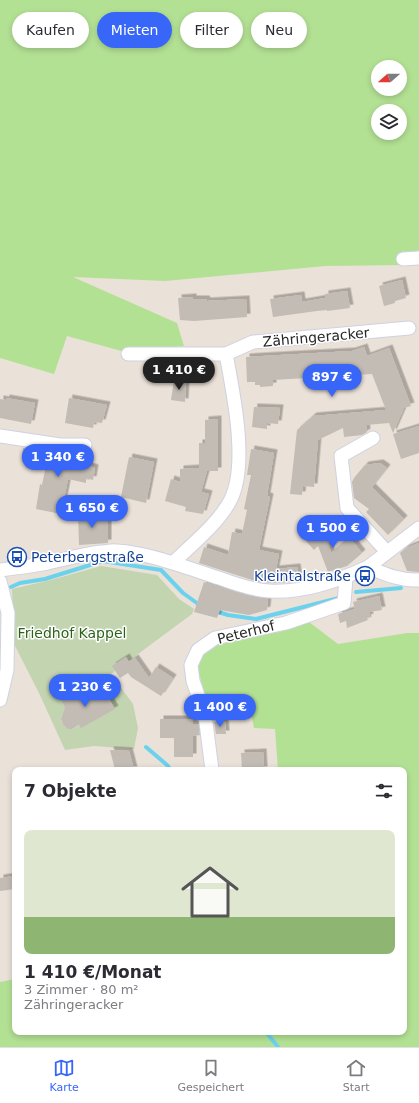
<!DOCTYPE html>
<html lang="de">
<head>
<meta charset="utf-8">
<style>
  body { margin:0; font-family:"DejaVu Sans",sans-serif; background:#f7f7f7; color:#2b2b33; height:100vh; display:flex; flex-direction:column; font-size:15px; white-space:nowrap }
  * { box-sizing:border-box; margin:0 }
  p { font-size:13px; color:#7c7c81 }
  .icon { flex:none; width:22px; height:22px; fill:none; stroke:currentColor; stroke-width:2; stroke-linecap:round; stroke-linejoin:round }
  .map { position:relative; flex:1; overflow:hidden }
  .side { position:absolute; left:12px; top:767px; width:395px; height:268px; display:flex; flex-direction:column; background:#fff; border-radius:8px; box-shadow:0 2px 6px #0003 }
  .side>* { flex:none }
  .banner { position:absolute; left:12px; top:12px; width:395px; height:36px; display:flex; gap:8px }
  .needle { width:26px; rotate:249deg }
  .tools { position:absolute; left:371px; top:60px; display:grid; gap:8px }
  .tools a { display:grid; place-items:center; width:36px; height:36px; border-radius:50%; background:#fff; box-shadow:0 2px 6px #0003; font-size:20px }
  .price { position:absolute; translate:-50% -34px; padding:0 9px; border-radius:14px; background:#3766f9; color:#fff; font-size:13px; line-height:26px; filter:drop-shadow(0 1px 2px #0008) }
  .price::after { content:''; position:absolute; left:50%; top:24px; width:12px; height:9px; margin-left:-6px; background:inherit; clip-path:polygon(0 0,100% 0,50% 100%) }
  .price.active { background:#222; color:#fff }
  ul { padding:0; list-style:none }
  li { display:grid; align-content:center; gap:8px; height:212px; padding:0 12px }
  li span { display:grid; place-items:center; height:124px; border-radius:8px; color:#555 }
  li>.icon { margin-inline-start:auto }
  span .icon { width:72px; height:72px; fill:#fffc; stroke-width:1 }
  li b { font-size:17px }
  h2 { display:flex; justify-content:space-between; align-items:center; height:48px; padding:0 12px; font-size:17px }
  .pill { padding:0 14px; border-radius:18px; background:#fff; box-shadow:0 2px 6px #0003; font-size:14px; line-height:36px }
  .pill.active { background:#3766f9; color:#fff }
  .tab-bar { display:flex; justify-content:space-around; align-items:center; height:56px; border-top:1px solid #e1e1e2; background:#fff; font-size:11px; color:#7c7c81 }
  .tab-bar a { display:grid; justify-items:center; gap:2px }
  .tab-bar .active { color:#3766f9 }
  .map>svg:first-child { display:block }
  .green { fill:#b3e194; fill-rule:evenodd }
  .cemetery { fill:#c3d4b0; fill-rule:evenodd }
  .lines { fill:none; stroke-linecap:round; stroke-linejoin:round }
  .stream { stroke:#6ad2ed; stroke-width:4 }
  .building { fill:#c2bcb4; filter:url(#shadow) }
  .street-casing { stroke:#ced2e1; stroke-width:15 }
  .street { stroke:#fff; stroke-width:13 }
  .labels { text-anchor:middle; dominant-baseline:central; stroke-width:3; stroke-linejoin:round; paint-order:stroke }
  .street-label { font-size:14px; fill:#272727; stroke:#fff }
  .transit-label { font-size:14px; fill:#164399; stroke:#fff; text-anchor:start }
  .park-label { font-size:14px; fill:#2c6219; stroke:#fff }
</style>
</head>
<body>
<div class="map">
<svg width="419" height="1047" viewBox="0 0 419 1047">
  <defs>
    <filter id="shadow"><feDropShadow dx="3.5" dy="-3.5" stdDeviation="0" flood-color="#0004"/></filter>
  </defs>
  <rect width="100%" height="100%" fill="#eae1d8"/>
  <g class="green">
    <path d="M0,0H419V260L403,265L325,266L165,281L73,277L177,323L184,346L125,352L67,336L54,374L0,358ZM378,67H400V89H378ZM378,111H400V133H378Z"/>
    <polygon points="309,622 338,644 407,633 419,633 419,1047 0,1047 0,982 15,979 15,1032 404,1032 404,770 278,770 275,729 254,728 248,698 230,697 206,698 196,663 211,643"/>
  </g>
  <path class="cemetery" d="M101,566L157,575L179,599L194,609L192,614L111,674L133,704L138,728L134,749L94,746L65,750L39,693L14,644L12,589L51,580ZM102,687L114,709L72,729C61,729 57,716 67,711L61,699L78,690L82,698Z"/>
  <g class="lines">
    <g class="stream">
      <polyline points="11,587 20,583 45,579 103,561 161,570 183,593 201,606"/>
      <polyline points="356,592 401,588"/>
      <polyline points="215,611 228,615 256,619 339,598"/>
      <polyline points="146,747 167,765 171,770"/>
      <polyline points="266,1032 278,1047"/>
    </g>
  </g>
  <g class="building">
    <polygon points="402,280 406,298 395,301 395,303 384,306 379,286"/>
    <polygon points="347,291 350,308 327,311 327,310 317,311 273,317 270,299 301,295 302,302 325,298 325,294"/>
    <polygon points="193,297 193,299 206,299 207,301 246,299 247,317 194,321 180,320 178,298"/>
    <polygon points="364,347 367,356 389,348 411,406 404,408 393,433 389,423 366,425 367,432 362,435 344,437 343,428 318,440 314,487 303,486 302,495 290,494 297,430 313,416 386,410 372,374 273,380 273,386 260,387 260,385 255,385 255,382 247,382 246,357 352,351"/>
    <polygon points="174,380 186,382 185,402 171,400"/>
    <polygon points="6,398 35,403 31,424 0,418 0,399 6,400"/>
    <polygon points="69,398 107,405 102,423 94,422 93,428 65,423"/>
    <polygon points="254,407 280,408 278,424 267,423 267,429 252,427"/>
    <polygon points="218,419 218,471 207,471 201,492 209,494 203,514 185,511 186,507 165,501 171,479 180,482 180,469 199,468 199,443 205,443 205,420"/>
    <polygon points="419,426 419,453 401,459 393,434"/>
    <polygon points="23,448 59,453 58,456 89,462 89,466 95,468 93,480 86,478 86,483 68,479 61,514 36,509 40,484 42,485 47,461 22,457"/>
    <polygon points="251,449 274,453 267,496 270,497 259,550 279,554 276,569 297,567 299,581 281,583 258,582 199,563 204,547 228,555 232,532 242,534 247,510 244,509 251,475 247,475"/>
    <polygon points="129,457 154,462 146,503 121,497"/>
    <polygon points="380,463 387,468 372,487 404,519 388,535 366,512 369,509 354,498 352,482 354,478 365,465"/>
    <polygon points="78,512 90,512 90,518 108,517 108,543 79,545"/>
    <polygon points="323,521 331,553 349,537 362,553 347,566 328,572 318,546 314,550 306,541 315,532 312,524"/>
    <polygon points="419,543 419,572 407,571 400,553 406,548"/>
    <polygon points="204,582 242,594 268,599 267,610 249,615 220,610 217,618 194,612"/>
    <polygon points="379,596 382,610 369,612 370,617 367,618 368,620 347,628 346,621 340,623 338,614 355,609 353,602"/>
    <polygon points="126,657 129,662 135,658 149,678 156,667 173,678 161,696 131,677 128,673 120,678 112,666"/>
    <polygon points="102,687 115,709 81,728 79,725 72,729 68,729 63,725 61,719 65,708 61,699 78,690 82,698"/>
    <polygon points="160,719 193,719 193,724 198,724 200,735 193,736 193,757 174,757 174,738 160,738"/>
    <polygon points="225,721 226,734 216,734 214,722"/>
    <polygon points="110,750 129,751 134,770 115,770"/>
    <polygon points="263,752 264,770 242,770 241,753"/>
    <polygon points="15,876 15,889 0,891 0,878"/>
  </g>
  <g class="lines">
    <g class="street-casing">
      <g id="street">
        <polyline points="403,259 419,258"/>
        <polyline points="128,354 226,354 253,342 409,328"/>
        <polyline points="0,436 60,445 85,445"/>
        <polyline points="373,438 341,456 347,508 387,552"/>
        <path d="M173,563C192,544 217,525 230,501C249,466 233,392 226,354"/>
        <path d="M368,567C385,574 400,581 419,580"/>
        <path d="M0,570C16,568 32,566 48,563C66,559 83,554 101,552C106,552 112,550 117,551C150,553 187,568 219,578C235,584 252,590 269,591C303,593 338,581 368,567L419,528"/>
        <polyline points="0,581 8,613 7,670 0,700"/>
        <polyline points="212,770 205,715 193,681 191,665 198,650 215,638 286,623 344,603 346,578"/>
      </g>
    </g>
    <use href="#street" class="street"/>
  </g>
  <defs>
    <g id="bus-ring" transform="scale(1)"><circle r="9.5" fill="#fff" stroke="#1a4fb4" stroke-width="1.5"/><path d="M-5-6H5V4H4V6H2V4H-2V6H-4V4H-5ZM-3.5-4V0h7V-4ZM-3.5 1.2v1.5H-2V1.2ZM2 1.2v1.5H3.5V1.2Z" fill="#1a4fb4"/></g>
  </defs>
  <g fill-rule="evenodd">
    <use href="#bus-ring" x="17" y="557"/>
    <use href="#bus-ring" x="365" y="576"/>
  </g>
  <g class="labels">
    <g class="street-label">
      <text transform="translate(316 337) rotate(-5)">Zähringeracker</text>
      <text transform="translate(246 632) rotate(-14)">Peterhof</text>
    </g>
    <g class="transit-label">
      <text x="31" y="557">Peterbergstraße</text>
      <text x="351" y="576" text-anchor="end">Kleintalstraße</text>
    </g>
    <g class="park-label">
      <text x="72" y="633">Friedhof Kappel</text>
    </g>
  </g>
</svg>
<div class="tools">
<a><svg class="needle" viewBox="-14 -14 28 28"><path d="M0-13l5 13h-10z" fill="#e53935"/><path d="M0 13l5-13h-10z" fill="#7c7c81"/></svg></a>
<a><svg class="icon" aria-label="layers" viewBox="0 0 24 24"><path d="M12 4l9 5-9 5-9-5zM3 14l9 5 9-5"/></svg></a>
</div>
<b class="price active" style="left:179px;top:391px">1 410 €</b>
<b class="price" style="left:332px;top:398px">897 €</b>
<b class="price" style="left:58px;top:478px">1 340 €</b>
<b class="price" style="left:92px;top:529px">1 650 €</b>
<b class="price" style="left:333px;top:549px">1 500 €</b>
<b class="price" style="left:85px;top:708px">1 230 €</b>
<b class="price" style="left:220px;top:728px">1 400 €</b>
<div class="banner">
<a class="pill">Kaufen</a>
<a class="pill active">Mieten</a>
<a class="pill">Filter</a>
<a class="pill">Neu</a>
</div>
<section class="side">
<h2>7 Objekte<svg class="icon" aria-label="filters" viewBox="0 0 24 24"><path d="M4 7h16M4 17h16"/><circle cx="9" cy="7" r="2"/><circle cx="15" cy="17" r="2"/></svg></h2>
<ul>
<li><span style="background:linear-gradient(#dfe7d0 70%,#8fb573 0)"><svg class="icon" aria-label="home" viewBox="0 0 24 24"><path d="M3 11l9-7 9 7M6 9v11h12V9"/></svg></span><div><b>1 410 €/Monat</b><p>3 Zimmer · 80 m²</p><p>Zähringeracker</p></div></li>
</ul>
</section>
</div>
<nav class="tab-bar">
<a class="active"><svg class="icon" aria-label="map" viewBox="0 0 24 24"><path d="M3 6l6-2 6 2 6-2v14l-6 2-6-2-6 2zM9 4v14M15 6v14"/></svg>Karte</a>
<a><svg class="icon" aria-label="saved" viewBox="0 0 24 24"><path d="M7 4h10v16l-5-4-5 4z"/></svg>Gespeichert</a>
<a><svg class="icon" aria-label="home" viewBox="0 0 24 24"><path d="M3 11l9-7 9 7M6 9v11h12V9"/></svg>Start</a>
</nav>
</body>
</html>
